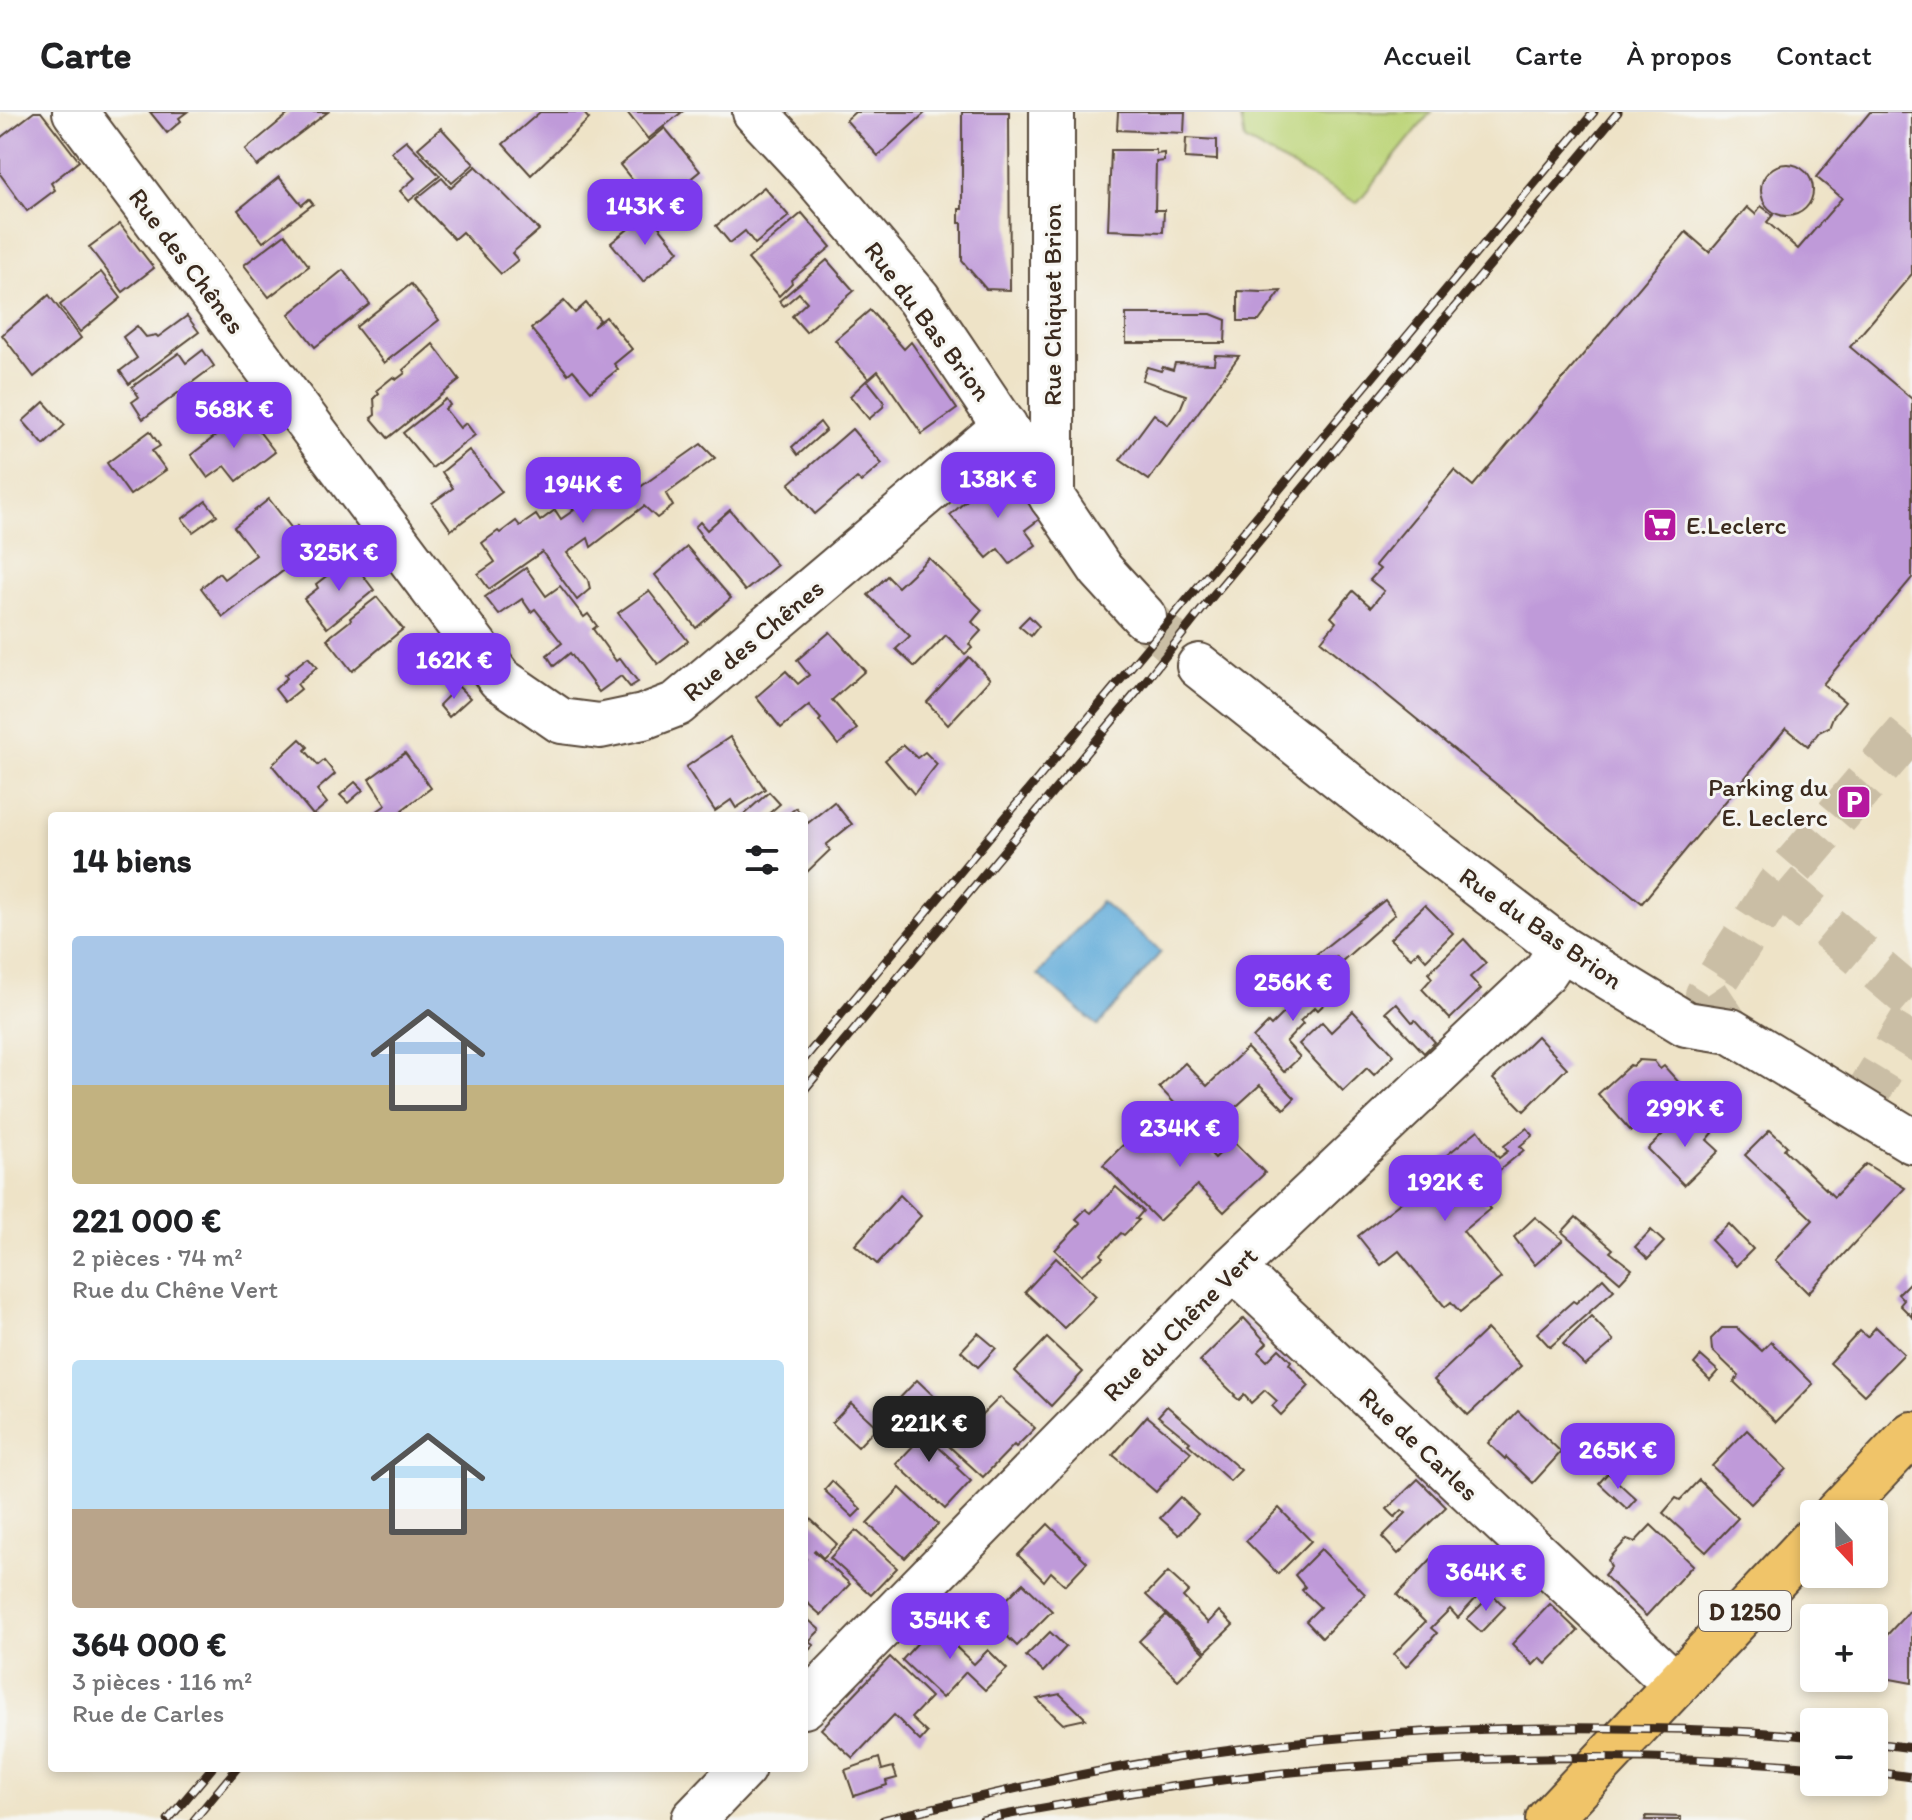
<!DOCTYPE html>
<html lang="fr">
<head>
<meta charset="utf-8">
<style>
  body { margin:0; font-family:Itim,sans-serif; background:#f2f2f2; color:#202124; height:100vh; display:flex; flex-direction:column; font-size:30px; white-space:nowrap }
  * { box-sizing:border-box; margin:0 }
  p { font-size:26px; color:#757577 }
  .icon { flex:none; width:44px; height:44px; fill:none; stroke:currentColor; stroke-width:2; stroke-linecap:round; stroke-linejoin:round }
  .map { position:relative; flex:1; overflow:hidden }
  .sheet { position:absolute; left:48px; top:700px; width:760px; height:960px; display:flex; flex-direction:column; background:#fff; border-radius:8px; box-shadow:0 4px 12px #0003 }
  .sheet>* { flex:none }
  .needle { width:52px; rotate:158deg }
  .fabs { position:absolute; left:1800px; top:1388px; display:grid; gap:16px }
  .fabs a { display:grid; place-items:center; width:88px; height:88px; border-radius:8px; background:#fff; box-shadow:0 4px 12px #0003; font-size:40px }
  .price { position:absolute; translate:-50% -68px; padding:0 18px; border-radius:16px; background:#7c3aed; color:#fff; font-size:26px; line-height:52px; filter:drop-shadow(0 2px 4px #0008) }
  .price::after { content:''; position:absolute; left:50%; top:48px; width:24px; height:18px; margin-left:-12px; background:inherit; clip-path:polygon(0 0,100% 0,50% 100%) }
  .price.selected { background:#222; color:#fff }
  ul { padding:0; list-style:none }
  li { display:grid; align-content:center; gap:16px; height:424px; padding:0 24px }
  li span { display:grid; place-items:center; height:248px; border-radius:8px; color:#555 }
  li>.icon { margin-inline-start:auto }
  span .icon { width:144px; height:144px; fill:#fffc; stroke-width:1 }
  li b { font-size:34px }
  h2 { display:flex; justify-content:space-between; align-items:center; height:96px; padding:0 24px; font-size:34px }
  header { display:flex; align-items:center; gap:48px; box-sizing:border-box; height:112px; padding:0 40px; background:#fff; border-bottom:2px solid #e0e0e0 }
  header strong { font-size:38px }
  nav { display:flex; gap:44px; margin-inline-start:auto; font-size:28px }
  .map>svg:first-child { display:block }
  .green { fill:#bdd57a; stroke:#7c804c; stroke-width:2 }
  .water { fill:#60abd9; stroke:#4e6a7c; stroke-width:2 }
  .building { fill:#bf9ad9 }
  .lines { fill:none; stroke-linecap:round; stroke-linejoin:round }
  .minor-tunnel { stroke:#cabea5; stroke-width:44; stroke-dasharray:44 22; stroke-linecap:butt }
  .minor-casing { stroke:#564637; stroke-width:48 }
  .major-casing { stroke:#564637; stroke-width:48 }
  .minor { stroke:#fff; stroke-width:44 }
  .major { stroke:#f0c469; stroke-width:44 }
  .rail-casing { stroke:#3b2a1e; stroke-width:9 }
  .rail { stroke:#f6f6f2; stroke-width:6; stroke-dasharray:18; stroke-linecap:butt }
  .labels { text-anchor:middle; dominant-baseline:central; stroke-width:6; stroke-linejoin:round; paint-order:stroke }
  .shield { fill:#f6f6f2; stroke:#73675e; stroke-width:2 }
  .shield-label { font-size:24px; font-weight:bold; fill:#3b2a1e }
  .street-label { font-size:26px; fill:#3b2a1e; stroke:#f6f6f2 }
  .poi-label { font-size:26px; fill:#3b2a1e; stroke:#f6f6f2; text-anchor:start }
</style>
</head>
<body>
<header>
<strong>Carte</strong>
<nav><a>Accueil</a><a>Carte</a><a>À propos</a><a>Contact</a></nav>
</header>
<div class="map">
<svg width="1912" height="1708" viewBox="0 0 1912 1708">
  <rect width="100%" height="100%" fill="#f6f6f2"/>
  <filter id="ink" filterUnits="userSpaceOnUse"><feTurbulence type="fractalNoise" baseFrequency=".0125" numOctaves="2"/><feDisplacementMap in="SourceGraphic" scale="16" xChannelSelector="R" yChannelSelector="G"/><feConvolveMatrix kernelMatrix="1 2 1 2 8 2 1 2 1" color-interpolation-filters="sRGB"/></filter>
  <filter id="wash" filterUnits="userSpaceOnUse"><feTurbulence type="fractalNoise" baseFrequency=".006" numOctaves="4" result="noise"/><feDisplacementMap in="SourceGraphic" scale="32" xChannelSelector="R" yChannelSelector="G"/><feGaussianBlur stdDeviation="1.8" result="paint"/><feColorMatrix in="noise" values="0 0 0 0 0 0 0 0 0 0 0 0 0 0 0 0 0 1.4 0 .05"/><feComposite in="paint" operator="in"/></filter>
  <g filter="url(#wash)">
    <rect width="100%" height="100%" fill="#eee3c7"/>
    <polygon class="green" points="1240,0 1431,0 1357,91 1245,28"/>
    <polygon class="water" points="1101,789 1161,840 1098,914 1038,863"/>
    <g id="blocks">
      <g class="building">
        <polygon points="34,0 41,0 79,49 51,71 55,78 27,99 0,62 0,26"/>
        <polygon points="150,0 187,0 179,6 181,9 167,21"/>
        <polygon points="291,0 328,0 257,54 245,38"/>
        <polygon points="540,0 583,0 589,7 531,63 503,32"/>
        <polygon points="627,0 682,0 648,27"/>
        <polygon points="855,0 926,0 878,44 846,8"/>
        <polygon points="962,0 1009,0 1010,178 986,177 962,149 962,111 959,111 959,97 962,97"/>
        <polygon points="1118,0 1185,0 1184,21 1117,18"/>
        <polygon points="1870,0 1912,0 1912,162 1850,235 1912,287 1912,466 1823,572 1845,590 1833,605 1829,615 1819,620 1808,634 1786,616 1642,791 1321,529 1336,510 1331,505 1353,479 1371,495 1384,479 1370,468 1380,457 1375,453 1454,358 1473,374 1686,120 1709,140 1747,95 1755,102 1761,94 1773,103 1767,110 1798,137 1842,86 1816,65"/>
        <polygon points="441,16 474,52 452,71 418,36"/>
        <polygon points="665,16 700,59 655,96 620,53"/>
        <polygon points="1186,26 1217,28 1217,48 1185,46"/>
        <polygon points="406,28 440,64 409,89 400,79 415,66 391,40"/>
        <polygon points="1111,38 1156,38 1156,42 1164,41 1164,49 1156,50 1155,98 1164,98 1163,120 1108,118"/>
        <circle cx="1787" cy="78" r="26"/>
        <polygon points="476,54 539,118 512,141 518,148 501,162 462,120 454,127 416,87 442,66 451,76"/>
        <polygon points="279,65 302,93 309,87 313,92 263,130 238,98"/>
        <polygon points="764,75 789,104 755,132 745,119 730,131 716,114"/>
        <polygon points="648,101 679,139 643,170 611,131"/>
        <polygon points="802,101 831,135 791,168 792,171 779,184 748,147"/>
        <polygon points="120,112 154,156 123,180 89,135"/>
        <polygon points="285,122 309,154 269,185 244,153"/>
        <polygon points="827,148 854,179 806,220 792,204 807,190 799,181 784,194 779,189"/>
        <polygon points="343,158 370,192 315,235 289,202"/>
        <polygon points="101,160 121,186 80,220 60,193"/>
        <polygon points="411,172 439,208 384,251 356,215"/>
        <polygon points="1238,179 1262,180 1281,179 1259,209 1238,209"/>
        <polygon points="49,183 81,226 34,265 2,223"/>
        <polygon points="564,189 575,201 586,191 600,208 593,215 606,205 632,237 614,252 618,257 591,279 573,258 568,262 531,217"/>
        <polygon points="870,198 904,237 911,230 957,297 922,322 878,259 869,267 835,228"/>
        <polygon points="1126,202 1211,202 1226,208 1225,231 1126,231"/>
        <polygon points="187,204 199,220 129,272 120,259 137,246 123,225 137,214 146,225 156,223 158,225"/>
        <polygon points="433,232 460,268 388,326 371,306 375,303 374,286 379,281 377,278 393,265 397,267 405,261 403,258"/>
        <polygon points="203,238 214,254 143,307 132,290 139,285 132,275 179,241 186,251"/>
        <polygon points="1215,243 1239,244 1149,368 1120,348 1154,302 1168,313 1181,295 1186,283 1142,268 1147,255 1161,259 1163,255 1173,258 1175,251 1214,252"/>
        <polygon points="867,268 884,289 883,295 869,307 850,284"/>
        <polygon points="446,287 450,293 445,297 460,316 466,311 475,323 432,356 403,321"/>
        <polygon points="44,290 65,313 44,333 23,309"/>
        <polygon points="245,301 275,340 237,369 225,354 208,366 191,343"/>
        <polygon points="820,310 826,318 798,343 792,335"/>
        <polygon points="852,317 882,352 861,370 857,366 815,402 789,372"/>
        <polygon points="150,319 160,334 152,339 166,358 130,383 107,351"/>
        <polygon points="701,332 715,346 666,382 673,394 657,406 644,394 591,435 588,426 567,441 588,468 590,477 577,488 542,440 489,477 478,462 495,450 482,431 498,419 500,421 516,409 520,414 536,403 540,409 555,398 561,407 574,398 569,392 604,368 619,390"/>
        <polygon points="469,338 502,380 451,418 432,391 453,376 442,360"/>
        <polygon points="991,367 1004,367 1012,380 1020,374 1041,406 1025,418 1036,433 1010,452 998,437 987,446 950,403"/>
        <polygon points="269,387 293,418 297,414 313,436 223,505 201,476 219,461 224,467 256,443 234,415"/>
        <polygon points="206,389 217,403 193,420 182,407"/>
        <polygon points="730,398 777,453 745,479 700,424 701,423 695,415 700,410 707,418"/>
        <polygon points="687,435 731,486 696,516 655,463"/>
        <polygon points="350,446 374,478 327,516 304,487 318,476 316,472"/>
        <polygon points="929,446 982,498 972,510 981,519 969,532 972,536 965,542 946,523 915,555 896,537 910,524 868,483 887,464 898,475"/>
        <polygon points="526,456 546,484 560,474 584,505 588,502 597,514 593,517 616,549 620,546 638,570 630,575 621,564 599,580 570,541 554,554 547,543 562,531 535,497 531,500 522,487 499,503 485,485"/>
        <polygon points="649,479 688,529 658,552 618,501"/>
        <polygon points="377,485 403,517 352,559 327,527 351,508 350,506"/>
        <polygon points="1029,504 1039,514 1031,524 1019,514"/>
        <polygon points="830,520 865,559 832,588 857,617 838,633 819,609 821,607 809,593 781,616 756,585 786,559 798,572 809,563 797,548"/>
        <polygon points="308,545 317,555 297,572 301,577 285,590 275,577 287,566 285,563"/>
        <polygon points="969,545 990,567 948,613 927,590"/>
        <polygon points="458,574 470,586 449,605 439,593"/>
        <polygon points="730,625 765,677 736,696 731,688 715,699 686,655"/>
        <polygon points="300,627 308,635 305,638 318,653 324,648 335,662 317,678 327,691 313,703 272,653"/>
        <polygon points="903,633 917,646 925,640 937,652 914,682 885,648"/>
        <polygon points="405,641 431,676 402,698 406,704 370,704 386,693 369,667"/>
        <polygon points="355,670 363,678 348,691 340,683"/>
        <polygon points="769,680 780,692 766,704 742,704"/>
        <polygon points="834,690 852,712 826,733 830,738 804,763 804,705 808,711"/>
        <polygon points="796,696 803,704 786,704"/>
        <polygon points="1385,788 1395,802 1341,850 1336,844 1315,859 1308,849"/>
        <polygon points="1425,793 1453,821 1426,848 1418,839 1411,846 1390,827"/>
        <polygon points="1464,827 1486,851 1470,865 1481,877 1450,907 1422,877 1432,866 1428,861"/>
        <polygon points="1326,859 1334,868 1327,874 1334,883 1318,898 1315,895 1300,909 1303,912 1286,930 1300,945 1284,960 1253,926 1268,911 1271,914"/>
        <polygon points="1396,891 1412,910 1415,908 1435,930 1424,941 1386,900"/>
        <polygon points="1353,899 1394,943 1374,963 1367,956 1343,979 1299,932 1322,910 1331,920"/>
        <polygon points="1537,924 1567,956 1524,999 1493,967"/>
        <polygon points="1247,936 1295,986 1284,997 1260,973 1205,1023 1159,975 1185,951 1207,974"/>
        <polygon points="1639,948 1654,949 1660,957 1664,954 1682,974 1631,1019 1598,982 1630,953 1633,954"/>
        <polygon points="1174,1004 1215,1046 1233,1029 1265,1061 1224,1100 1197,1073 1159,1109 1103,1053 1142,1014 1152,1026"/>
        <polygon points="1681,1004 1693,1014 1699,1008 1713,1021 1707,1028 1719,1039 1684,1073 1648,1037"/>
        <polygon points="1527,1016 1533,1023 1520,1034 1524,1038 1474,1079 1490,1097 1463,1119 1501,1166 1460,1200 1451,1190 1445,1195 1399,1139 1381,1153 1358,1124 1428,1069 1422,1063 1478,1018 1499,1046 1508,1039 1504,1034"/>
        <polygon points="1770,1018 1787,1034 1784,1037 1834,1085 1866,1052 1905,1076 1808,1181 1775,1148 1813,1108 1745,1043"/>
        <polygon points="1116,1075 1143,1099 1136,1107 1139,1108 1124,1123 1121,1121 1101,1142 1103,1145 1081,1163 1055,1138 1081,1111 1076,1107 1086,1097 1091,1101"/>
        <polygon points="900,1083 921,1104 877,1152 855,1133"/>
        <polygon points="1535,1105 1563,1128 1535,1153 1514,1125"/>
        <polygon points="1576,1105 1613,1137 1610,1140 1632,1157 1620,1170 1562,1120"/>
        <polygon points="1729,1112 1753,1137 1736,1154 1711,1128"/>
        <polygon points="1651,1118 1664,1130 1648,1147 1635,1135"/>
        <polygon points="1056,1146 1096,1184 1064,1216 1025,1180"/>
        <polygon points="1603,1166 1614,1178 1550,1235 1537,1221 1573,1189 1576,1191"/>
        <polygon points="1912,1168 1912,1205 1900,1193 1904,1188 1898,1182"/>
        <polygon points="1591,1204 1614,1229 1585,1254 1563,1232"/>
        <polygon points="1244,1206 1267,1231 1258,1240 1267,1249 1279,1237 1291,1249 1289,1252 1309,1274 1281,1303 1272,1294 1277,1289 1265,1278 1251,1291 1244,1283 1239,1288 1234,1284 1235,1283 1200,1249"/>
        <polygon points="1876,1215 1904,1242 1864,1283 1830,1251 1860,1219 1867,1225"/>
        <polygon points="1722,1216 1737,1216 1762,1239 1771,1230 1813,1272 1776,1310 1734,1270 1739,1264 1712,1238 1711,1227"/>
        <polygon points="1487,1217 1521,1254 1468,1303 1434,1268"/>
        <polygon points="978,1221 996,1236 978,1255 961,1239"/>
        <polygon points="1047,1226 1083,1260 1051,1294 1015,1259"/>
        <polygon points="1701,1244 1718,1259 1710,1268 1694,1252"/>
        <polygon points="917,1268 968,1317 1000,1285 1035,1316 1016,1335 1014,1333 983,1365 898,1288"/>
        <polygon points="851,1291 877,1315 858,1335 832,1311"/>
        <polygon points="1167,1294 1241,1358 1230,1369 1188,1332 1190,1330 1158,1304"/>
        <polygon points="895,1295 959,1354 957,1356 971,1369 945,1397 896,1352 915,1332 886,1305"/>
        <polygon points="1518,1299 1561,1340 1533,1371 1506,1345 1505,1347 1488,1331"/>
        <polygon points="1147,1304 1191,1340 1156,1380 1113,1343"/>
        <polygon points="1747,1318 1786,1357 1751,1392 1712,1354"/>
        <polygon points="1608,1361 1636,1387 1627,1397 1599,1371"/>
        <polygon points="1418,1367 1446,1395 1398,1442 1382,1425 1406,1401 1402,1398 1395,1405 1387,1397"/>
        <polygon points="1699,1368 1738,1406 1706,1440 1663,1401 1676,1386 1680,1388"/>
        <polygon points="832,1369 861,1397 853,1405 824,1378"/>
        <polygon points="900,1376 938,1412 905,1446 867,1411"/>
        <polygon points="1180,1385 1198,1402 1179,1423 1160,1406"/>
        <polygon points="1279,1396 1311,1429 1278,1462 1246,1429"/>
        <polygon points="804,1401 837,1432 823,1446 815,1438 814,1439 850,1472 821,1503 804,1488 804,1450 806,1447 804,1445"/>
        <polygon points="1048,1412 1087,1450 1065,1473 1051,1460 1044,1469 1018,1443"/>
        <polygon points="1651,1413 1693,1453 1646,1504 1604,1463 1611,1455 1608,1448 1627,1427 1635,1430"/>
        <polygon points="856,1418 897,1456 871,1483 830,1446"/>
        <polygon points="1321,1437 1365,1482 1322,1526 1306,1509 1320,1495 1302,1478 1305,1475 1295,1463"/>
        <polygon points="1436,1442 1479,1483 1458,1506 1450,1497 1431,1516 1437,1521 1406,1555 1394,1542 1425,1510 1397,1483"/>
        <polygon points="1168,1460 1189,1479 1183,1485 1208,1511 1219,1499 1233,1513 1206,1539 1146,1483"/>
        <polygon points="1023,1471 1052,1499 1017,1534 988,1506"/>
        <polygon points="1492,1482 1505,1495 1481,1520 1467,1507"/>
        <polygon points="1550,1492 1578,1519 1546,1552 1540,1546 1533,1553 1512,1532"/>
        <polygon points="1912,1496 1912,1571 1874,1564 1874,1537"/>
        <polygon points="1166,1503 1205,1541 1178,1568 1139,1529"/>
        <polygon points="804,1504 820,1518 809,1529 814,1533 804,1543"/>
        <polygon points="956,1507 968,1519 955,1534 974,1552 988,1538 1007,1557 985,1578 966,1560 942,1586 902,1548 933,1514 941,1521"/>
        <polygon points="1050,1520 1066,1535 1043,1560 1026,1544"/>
        <polygon points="890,1545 931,1585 911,1606 927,1621 920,1629 894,1603 853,1646 821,1617"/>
        <polygon points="1060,1582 1086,1607 1063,1612 1037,1587"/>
        <polygon points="879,1646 882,1658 893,1655 897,1666 886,1669 887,1673 854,1684 845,1658"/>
        <polygon points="1646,1704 1681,1705 1681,1708 1645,1708"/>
      </g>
    </g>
  </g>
  <g filter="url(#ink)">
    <use href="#blocks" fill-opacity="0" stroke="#564637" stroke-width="2"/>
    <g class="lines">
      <g class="minor-tunnel">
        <polyline points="1144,505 1199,554"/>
        <polyline points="1778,773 1912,887"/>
        <polyline points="1731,919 1707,883 1778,773 1912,616"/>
        <polyline points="1859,995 1912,908"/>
      </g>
      <g class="minor-casing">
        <g id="minor">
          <polyline points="75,0 500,567 561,609 600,614 643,605 677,592 1005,314"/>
          <polyline points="755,0 811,60 918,186 1101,458 1144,505"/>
          <polyline points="1052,386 1052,0"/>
          <polyline points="1199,554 1374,693 1561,836 1686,912 1731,919 1912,1029"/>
          <polyline points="1233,1156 1676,1573"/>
          <polyline points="804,1594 1233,1156 1545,860 1561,836"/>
          <polyline points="694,1707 743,1656"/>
        </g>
      </g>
      <g class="major-casing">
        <g id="major">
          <polyline points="1836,1402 1912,1322"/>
          <polyline points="1548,1708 1814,1426"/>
        </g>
      </g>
      <use href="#minor" class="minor"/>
      <use href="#major" class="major"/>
      <g class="rail-casing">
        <g id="rail">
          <polyline points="804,947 1594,0"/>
          <polyline points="804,978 1141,575 1211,486 1618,0"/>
          <polyline points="1874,1631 1912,1636"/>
          <polyline points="1874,1660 1912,1665"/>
          <polyline points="168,1708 212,1656"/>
          <polyline points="194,1708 237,1656"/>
          <path d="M883,1708C970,1687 1056,1666 1144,1651C1299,1625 1457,1614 1614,1616C1681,1617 1748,1618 1814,1625"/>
          <path d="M982,1708C1016,1700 1050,1695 1083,1689C1167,1674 1251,1663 1336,1656C1494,1644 1655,1640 1814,1655"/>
        </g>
      </g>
      <use href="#rail" class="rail"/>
    </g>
  </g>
  <defs>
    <g id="supermarket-square" transform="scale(1.8)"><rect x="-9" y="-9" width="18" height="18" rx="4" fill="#b5179e" stroke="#f6f6f2"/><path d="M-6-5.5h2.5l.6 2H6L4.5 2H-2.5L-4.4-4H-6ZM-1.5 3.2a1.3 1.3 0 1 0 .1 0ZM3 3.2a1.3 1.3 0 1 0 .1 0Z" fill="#fff"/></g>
    <g id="parking-square" transform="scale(1.8)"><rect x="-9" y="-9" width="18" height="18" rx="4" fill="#b5179e" stroke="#f6f6f2"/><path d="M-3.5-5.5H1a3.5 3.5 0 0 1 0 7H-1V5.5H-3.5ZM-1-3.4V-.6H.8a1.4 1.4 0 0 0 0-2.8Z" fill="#fff"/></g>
  </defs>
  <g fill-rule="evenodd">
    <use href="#supermarket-square" x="1660" y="413"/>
    <use href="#parking-square" x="1854" y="690"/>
  </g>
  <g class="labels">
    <rect class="shield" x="1699" y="1479" width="92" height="40" rx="6"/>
    <g class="shield-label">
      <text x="1745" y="1499">D 1250</text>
    </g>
    <g class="street-label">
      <text transform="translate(187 149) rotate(53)">Rue des Chênes</text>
      <text transform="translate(1052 193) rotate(-90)">Rue Chiquet Brion</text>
      <text transform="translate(928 209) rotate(53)">Rue du Bas Brion</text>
      <text transform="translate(753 528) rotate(-40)">Rue des Chênes</text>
      <text transform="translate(1541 816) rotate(35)">Rue du Bas Brion</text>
      <text transform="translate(1180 1212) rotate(-45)">Rue du Chêne Vert</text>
      <text transform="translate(1419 1332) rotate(43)">Rue de Carles</text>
    </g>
    <g class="poi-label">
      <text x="1686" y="413">E.Leclerc</text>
      <text x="1828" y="675" text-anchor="end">Parking du<tspan x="1828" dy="30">E. Leclerc</tspan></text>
    </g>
  </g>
</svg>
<div class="fabs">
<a><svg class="needle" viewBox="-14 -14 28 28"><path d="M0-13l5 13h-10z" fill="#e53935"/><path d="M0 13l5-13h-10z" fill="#757577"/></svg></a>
<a>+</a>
<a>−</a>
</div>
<b class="price" style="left:645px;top:135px">143K €</b>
<b class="price" style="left:234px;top:338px">568K €</b>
<b class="price" style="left:998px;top:408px">138K €</b>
<b class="price" style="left:583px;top:413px">194K €</b>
<b class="price" style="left:339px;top:481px">325K €</b>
<b class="price" style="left:454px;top:589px">162K €</b>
<b class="price" style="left:1293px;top:911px">256K €</b>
<b class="price" style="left:1685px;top:1037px">299K €</b>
<b class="price" style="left:1180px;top:1057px">234K €</b>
<b class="price" style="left:1445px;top:1111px">192K €</b>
<b class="price selected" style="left:929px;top:1352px">221K €</b>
<b class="price" style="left:1618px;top:1379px">265K €</b>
<b class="price" style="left:1486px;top:1501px">364K €</b>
<b class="price" style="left:950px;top:1549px">354K €</b>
<section class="sheet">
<h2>14 biens<svg class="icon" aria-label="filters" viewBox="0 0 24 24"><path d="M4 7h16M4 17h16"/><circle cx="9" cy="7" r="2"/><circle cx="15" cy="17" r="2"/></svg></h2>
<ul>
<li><span style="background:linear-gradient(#a9c7e8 60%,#c2b280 0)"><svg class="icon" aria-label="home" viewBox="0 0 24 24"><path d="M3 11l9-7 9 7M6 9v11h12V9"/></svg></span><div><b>221 000 €</b><p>2 pièces · 74 m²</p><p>Rue du Chêne Vert</p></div></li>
<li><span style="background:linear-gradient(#bfe0f5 60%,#b9a48a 0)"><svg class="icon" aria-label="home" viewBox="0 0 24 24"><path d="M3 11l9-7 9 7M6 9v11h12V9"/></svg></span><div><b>364 000 €</b><p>3 pièces · 116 m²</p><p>Rue de Carles</p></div></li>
</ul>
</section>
</div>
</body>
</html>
